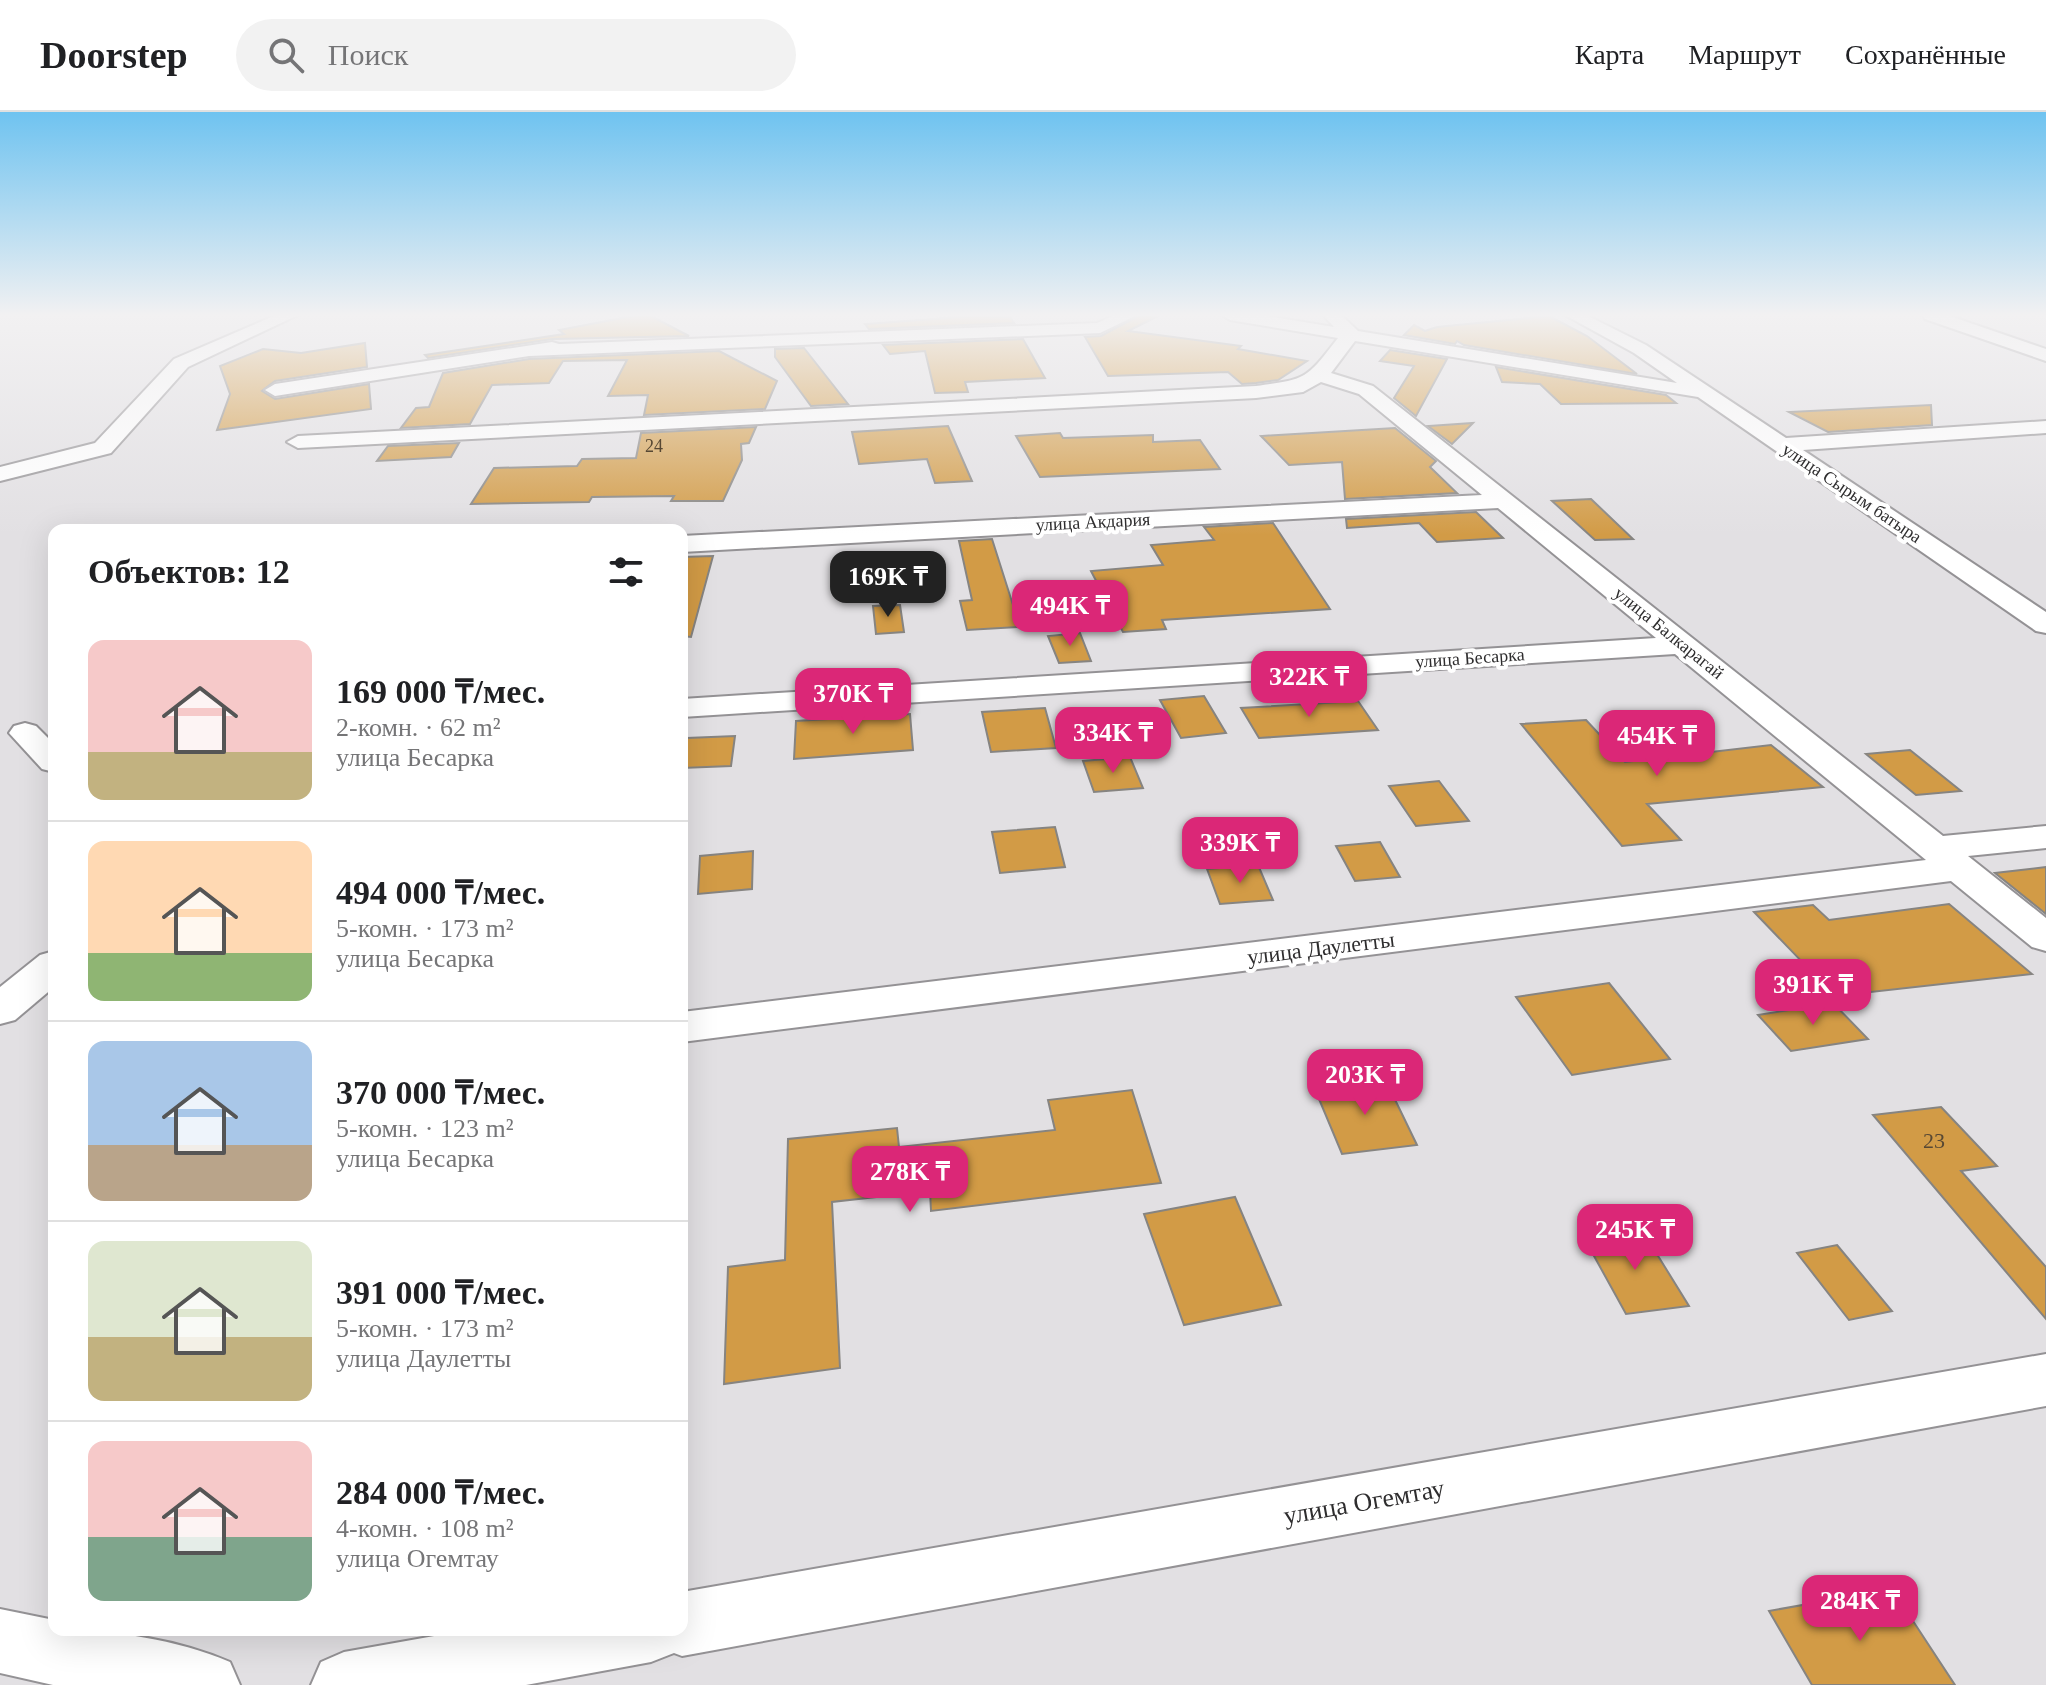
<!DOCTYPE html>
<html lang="ru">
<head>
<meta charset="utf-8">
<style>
  body { margin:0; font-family:"Times New Roman",serif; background:#f2f2f2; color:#202124; height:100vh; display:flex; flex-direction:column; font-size:30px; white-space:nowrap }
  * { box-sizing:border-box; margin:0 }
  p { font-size:26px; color:#757577 }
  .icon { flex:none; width:44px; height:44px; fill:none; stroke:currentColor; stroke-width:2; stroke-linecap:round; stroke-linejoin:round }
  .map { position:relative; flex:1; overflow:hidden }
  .drawer { position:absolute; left:48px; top:412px; width:640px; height:1112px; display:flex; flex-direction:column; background:#fff; border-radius:16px; box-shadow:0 8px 32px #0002 }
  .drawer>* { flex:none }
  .price { position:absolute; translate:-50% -68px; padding:0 18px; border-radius:16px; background:#db2777; color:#fff; font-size:26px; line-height:52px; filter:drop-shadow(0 2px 4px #0008) }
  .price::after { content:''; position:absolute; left:50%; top:48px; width:24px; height:18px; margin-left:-12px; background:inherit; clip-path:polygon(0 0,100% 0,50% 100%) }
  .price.on { background:#222; color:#fff }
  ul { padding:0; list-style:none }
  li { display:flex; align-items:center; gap:24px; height:200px; padding:0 40px }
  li+li { border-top:2px solid #e0e0e0 }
  li span { display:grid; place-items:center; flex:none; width:224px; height:160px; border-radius:16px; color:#555 }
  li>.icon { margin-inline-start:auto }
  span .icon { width:96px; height:96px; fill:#fffc; stroke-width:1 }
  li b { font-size:34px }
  h2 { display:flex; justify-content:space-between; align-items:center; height:96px; padding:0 40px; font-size:34px }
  header { display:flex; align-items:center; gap:48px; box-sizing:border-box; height:112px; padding:0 40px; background:#fff; border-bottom:2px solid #e0e0e0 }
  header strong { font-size:38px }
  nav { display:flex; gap:44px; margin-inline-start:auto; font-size:28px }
  .search { width:560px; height:72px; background:#f2f2f2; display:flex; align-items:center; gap:20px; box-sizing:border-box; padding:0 28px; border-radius:44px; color:#757577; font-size:30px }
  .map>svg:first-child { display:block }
  .building { fill:#d29b46; stroke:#868481; stroke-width:2 }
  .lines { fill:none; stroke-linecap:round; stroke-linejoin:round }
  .minor-casing { stroke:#949295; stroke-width:4 }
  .minor { fill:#fff; fill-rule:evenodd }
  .labels { text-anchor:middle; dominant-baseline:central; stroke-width:8; stroke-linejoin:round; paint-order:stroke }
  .number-label { font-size:18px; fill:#574834 }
  .far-street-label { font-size:18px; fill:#2e2d2e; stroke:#fff }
  .street-label { font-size:22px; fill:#2e2d2e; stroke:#fff }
  .near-number-label { font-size:22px; fill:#574834 }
  .near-street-label { font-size:26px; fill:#2e2d2e; stroke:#fff }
</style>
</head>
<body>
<header>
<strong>Doorstep</strong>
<div class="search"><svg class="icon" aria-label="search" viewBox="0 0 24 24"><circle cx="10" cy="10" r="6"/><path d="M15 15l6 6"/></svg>Поиск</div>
<nav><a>Карта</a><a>Маршрут</a><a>Сохранённые</a></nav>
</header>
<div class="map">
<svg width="2046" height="1573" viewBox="0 0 2046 1573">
  <rect width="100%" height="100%" fill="#e2e0e3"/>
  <g class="building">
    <polygon points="638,203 649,203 689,224 552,227 428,246 425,243 564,222 559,218"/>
    <polygon points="1140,203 1160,203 1128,219 1241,234 1238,237 1307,249 1278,268 1256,271 1242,272 1228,260 1108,264 1085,225 1101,224"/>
    <polygon points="973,204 1010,205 1014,211 869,217 865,212"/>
    <polygon points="1549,204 1587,224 1637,262 1464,233 1457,229 1455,232 1404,223 1414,213 1425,219 1437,215"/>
    <polygon points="1023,227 1045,266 965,270 968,280 935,281 925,239 890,242 883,233"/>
    <polygon points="365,231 367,255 275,269 262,279 275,287 369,272 371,297 217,318 230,282 220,254 263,237 301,241"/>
    <polygon points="804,236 848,292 811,294 775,245 775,237"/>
    <polygon points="1390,238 1447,247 1416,304 1394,286 1414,254 1380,249"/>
    <polygon points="719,239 777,269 765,297 644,303 648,283 608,284 627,248 563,249 549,271 492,273 470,312 401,316 416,296 429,295 443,261 529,247"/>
    <polygon points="1496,255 1666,283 1676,291 1561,292 1540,272 1502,270"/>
    <polygon points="1931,293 1932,313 1828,320 1789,300"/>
    <polygon points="1473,311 1452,332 1428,314"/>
    <polygon points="948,314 972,369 935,371 927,347 859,352 852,320"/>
    <polygon points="756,315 749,331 741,332 742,348 723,389 671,389 674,384 592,385 589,390 471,392 494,356 577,354 582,347 636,346 641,321"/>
    <polygon points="1395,316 1436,349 1430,355 1457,381 1345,387 1342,350 1289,353 1261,324"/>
    <polygon points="1060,321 1063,326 1153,323 1153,330 1200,328 1220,357 1040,365 1016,324"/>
    <polygon points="459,331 451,345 377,349 388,334"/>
    <polygon points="1591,387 1633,427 1595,428 1552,389"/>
    <polygon points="1476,400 1503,426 1437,430 1419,411 1347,416 1346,407"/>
    <polygon points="1273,411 1330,497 1162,508 1166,517 1123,520 1091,459 1163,453 1151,433 1214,428 1204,415"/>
    <polygon points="992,427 1020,515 967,518 960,489 972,488 959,429"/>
    <polygon points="713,444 691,525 682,524 682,445"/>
    <polygon points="900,493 904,520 876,522 873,494"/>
    <polygon points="1080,521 1091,549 1059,551 1048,524"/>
    <polygon points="1204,584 1226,621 1181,626 1160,588"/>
    <polygon points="1358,589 1378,618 1259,626 1241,596"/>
    <polygon points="1045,596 1056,636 991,640 982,600"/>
    <polygon points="910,602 913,638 794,647 796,609"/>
    <polygon points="1586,608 1625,650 1771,633 1823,675 1647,692 1681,728 1622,734 1521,612"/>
    <polygon points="735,624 731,654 682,656 687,626"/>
    <polygon points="1910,638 1961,679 1916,683 1866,642"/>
    <polygon points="1130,645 1143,676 1094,680 1083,649"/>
    <polygon points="1439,669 1469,709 1416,714 1389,674"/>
    <polygon points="1055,715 1065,755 1000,761 992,720"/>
    <polygon points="1380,730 1400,765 1355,769 1336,734"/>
    <polygon points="753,739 752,777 698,782 700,744"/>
    <polygon points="1258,753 1273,788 1220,792 1207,757"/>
    <polygon points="2046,755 2046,802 1995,761"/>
    <polygon points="1949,792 2032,862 1835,884 1754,800 1813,793 1829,808"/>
    <polygon points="1609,871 1670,947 1572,963 1516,885"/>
    <polygon points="1833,891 1868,927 1791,939 1758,903"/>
    <polygon points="1385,967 1417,1033 1342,1042 1314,975"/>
    <polygon points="1132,978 1161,1071 931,1099 930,1079 832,1090 840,1256 724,1272 728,1155 785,1148 788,1027 897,1016 899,1035 1055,1018 1048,988"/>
    <polygon points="1941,995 1997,1054 1961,1059 2046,1155 2046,1207 1873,1003"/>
    <polygon points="1235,1085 1281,1193 1184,1213 1144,1102"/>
    <polygon points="1642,1118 1689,1194 1626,1202 1583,1124"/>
    <polygon points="1837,1133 1892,1199 1849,1208 1797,1141"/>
    <polygon points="1892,1477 1955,1573 1812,1573 1769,1499"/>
  </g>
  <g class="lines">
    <g class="minor-casing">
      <g id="minor">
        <polygon points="276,203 298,203 188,255 111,341 0,369 0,355 95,331 174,247"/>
        <polygon points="1115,203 1137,203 1100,221 529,244 275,284 265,278 275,272 552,230 559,232 1097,211"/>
        <path d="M1222,203H1261L1334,215L1323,203H1341L1358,219L1677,271L1634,241L1565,203H1586L1646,233L1786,326L2046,309V321L1803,338L2046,500V521L2036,519L1698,285L1355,229L1331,261L1373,274L1943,724L2046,714V736L1968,744L2046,806V839L2032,835L1951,769L682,930V900L1926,748L1675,542L682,605V587L1656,526L1498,396L682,440V424L1482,383L1359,282L1321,270L1303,280L1256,286L298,336L287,330L298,324L1256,274C1308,267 1306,267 1338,226L1230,208Z"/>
        <polygon points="1923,203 1947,203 2046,237 2046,249 1925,207"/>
        <polygon points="25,611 36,614 54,632 54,660 42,657 9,621 14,614"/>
        <polygon points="54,839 54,875 15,908 0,912 0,875 40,843"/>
        <polygon points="2046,1242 2046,1294 682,1544 674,1541 651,1550 526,1573 311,1573 321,1550 344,1540 468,1518 682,1518 682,1480"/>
        <path d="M0,1497L54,1508V1518C113,1518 176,1527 230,1550L240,1573H53L0,1561Z"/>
      </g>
    </g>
    <use href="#minor" class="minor"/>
  </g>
  <linearGradient id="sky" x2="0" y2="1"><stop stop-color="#6fc3f0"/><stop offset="0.48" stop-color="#f2f1f2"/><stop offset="1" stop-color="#f2f1f2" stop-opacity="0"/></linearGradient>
  <rect width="2046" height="423" fill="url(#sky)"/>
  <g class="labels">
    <g class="number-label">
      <text x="654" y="334">24</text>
    </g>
    <g class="far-street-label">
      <text transform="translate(1852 381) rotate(34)">улица Сырым батыра</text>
      <text transform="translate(1093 410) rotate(-3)">улица Акдария</text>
      <text transform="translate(1669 521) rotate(39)">улица Балкарагай</text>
      <text transform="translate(1470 546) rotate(-4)">улица Бесарка</text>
    </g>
    <g class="street-label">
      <text transform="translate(1321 836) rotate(-7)">улица Даулетты</text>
    </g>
    <g class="near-number-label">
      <text x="1934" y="1028">23</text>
    </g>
    <g class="near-street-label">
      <text transform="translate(1364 1390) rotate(-10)">улица Огемтау</text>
    </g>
  </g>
</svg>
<b class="price on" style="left:888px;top:507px">169K ₸</b>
<b class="price" style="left:1070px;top:536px">494K ₸</b>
<b class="price" style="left:1309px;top:607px">322K ₸</b>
<b class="price" style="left:853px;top:624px">370K ₸</b>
<b class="price" style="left:1113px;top:663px">334K ₸</b>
<b class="price" style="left:1657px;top:666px">454K ₸</b>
<b class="price" style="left:1240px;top:773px">339K ₸</b>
<b class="price" style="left:1813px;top:915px">391K ₸</b>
<b class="price" style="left:1365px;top:1005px">203K ₸</b>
<b class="price" style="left:910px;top:1102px">278K ₸</b>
<b class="price" style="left:1635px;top:1160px">245K ₸</b>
<b class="price" style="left:1860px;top:1531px">284K ₸</b>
<section class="drawer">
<h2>Объектов: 12<svg class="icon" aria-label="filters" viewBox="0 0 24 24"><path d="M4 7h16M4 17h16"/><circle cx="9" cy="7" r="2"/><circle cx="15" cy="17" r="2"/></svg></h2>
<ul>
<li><span style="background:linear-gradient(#f6c9c9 70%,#c2b280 0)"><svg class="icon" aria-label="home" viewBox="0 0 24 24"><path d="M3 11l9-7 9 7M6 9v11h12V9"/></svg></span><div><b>169 000 ₸/мес.</b><p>2-комн. · 62 m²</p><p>улица Бесарка</p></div></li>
<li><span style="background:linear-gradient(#ffd9b3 70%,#8fb573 0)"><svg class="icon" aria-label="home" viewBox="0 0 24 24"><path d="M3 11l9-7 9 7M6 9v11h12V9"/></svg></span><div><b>494 000 ₸/мес.</b><p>5-комн. · 173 m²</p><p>улица Бесарка</p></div></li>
<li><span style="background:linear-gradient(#a9c7e8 65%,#b9a48a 0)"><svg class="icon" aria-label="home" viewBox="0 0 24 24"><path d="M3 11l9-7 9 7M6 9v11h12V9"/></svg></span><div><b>370 000 ₸/мес.</b><p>5-комн. · 123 m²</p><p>улица Бесарка</p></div></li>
<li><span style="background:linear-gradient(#dfe7d0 60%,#c2b280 0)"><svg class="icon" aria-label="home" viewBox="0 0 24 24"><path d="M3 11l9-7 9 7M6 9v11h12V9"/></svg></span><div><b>391 000 ₸/мес.</b><p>5-комн. · 173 m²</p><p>улица Даулетты</p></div></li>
<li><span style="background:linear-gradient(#f6c9c9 60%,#7fa58c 0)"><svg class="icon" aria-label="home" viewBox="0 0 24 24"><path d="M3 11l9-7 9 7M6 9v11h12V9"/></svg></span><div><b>284 000 ₸/мес.</b><p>4-комн. · 108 m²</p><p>улица Огемтау</p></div></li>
</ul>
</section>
</div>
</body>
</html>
